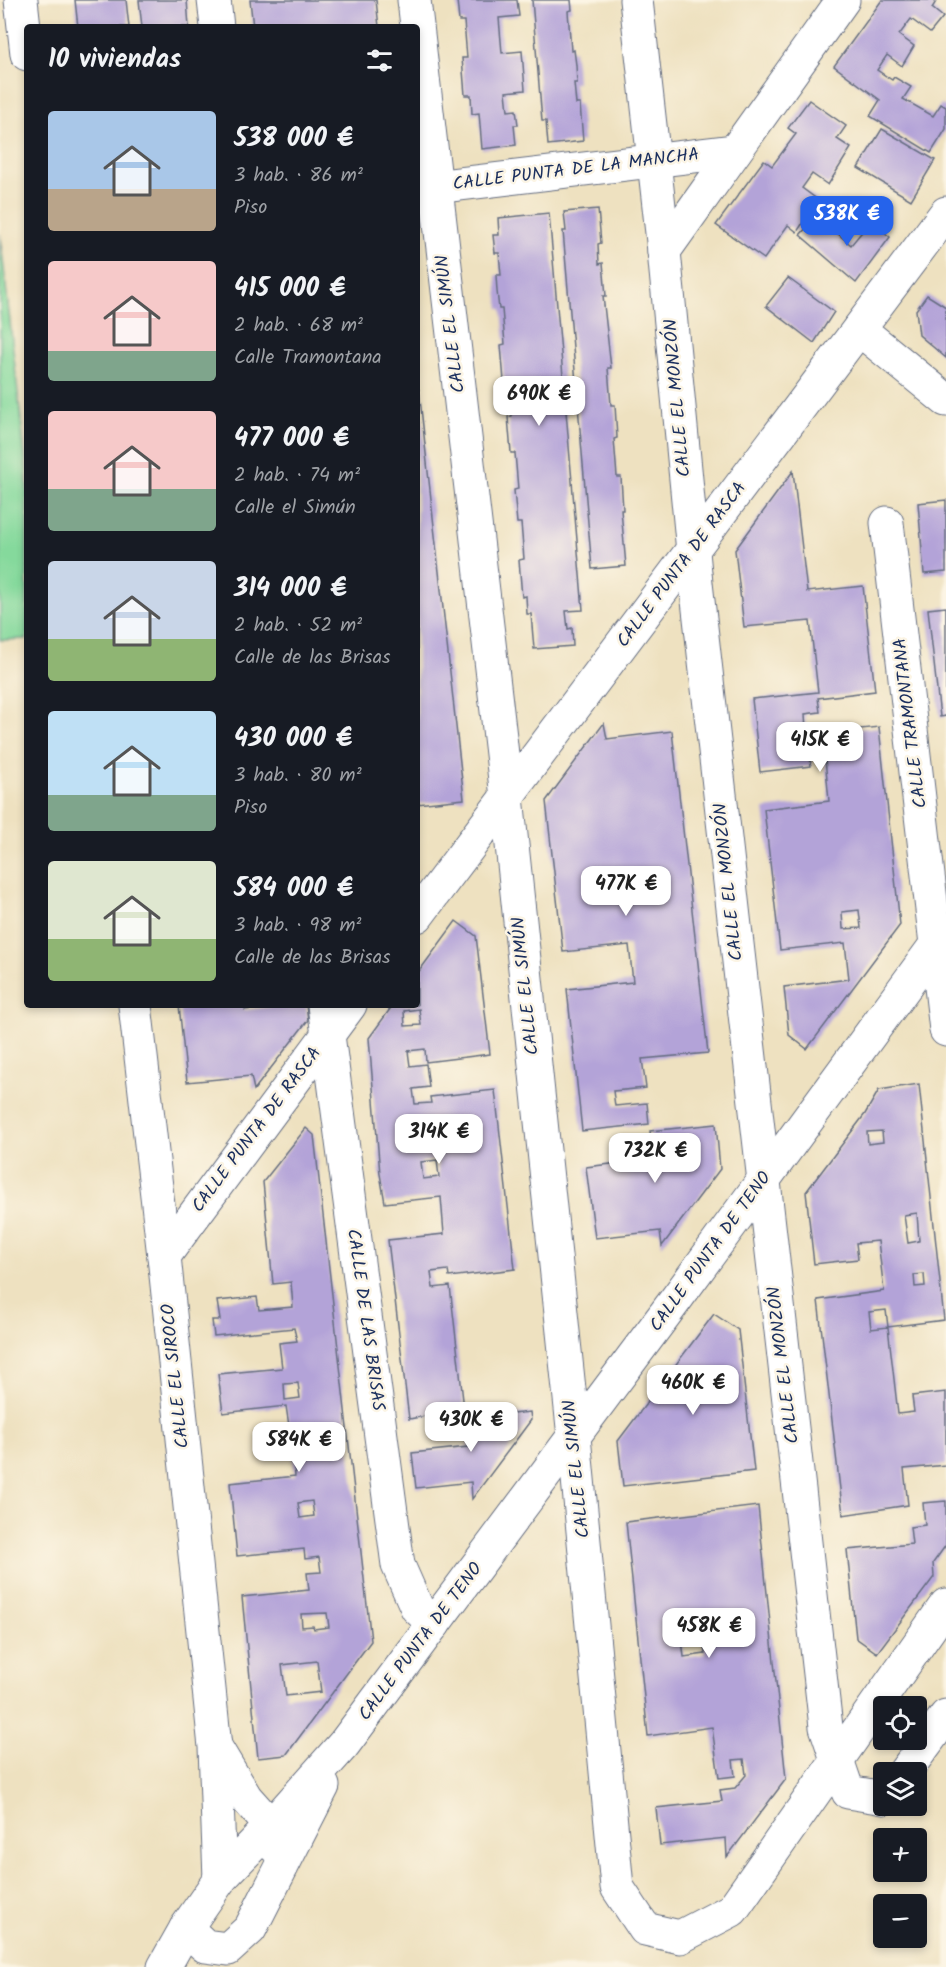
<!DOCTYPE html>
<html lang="es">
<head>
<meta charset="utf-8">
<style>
  body { margin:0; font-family:Kalam,sans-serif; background:#242831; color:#f1f3f6; height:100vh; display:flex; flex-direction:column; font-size:22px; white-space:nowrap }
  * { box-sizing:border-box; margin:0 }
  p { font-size:20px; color:#9ea1a6 }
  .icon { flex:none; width:33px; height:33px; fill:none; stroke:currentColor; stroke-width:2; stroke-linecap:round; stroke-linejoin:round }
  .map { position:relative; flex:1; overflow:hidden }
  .panel { position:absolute; left:24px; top:24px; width:396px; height:984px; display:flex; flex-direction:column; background:#171b24; border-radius:6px; box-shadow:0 3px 9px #0003 }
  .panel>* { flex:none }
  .buttons { position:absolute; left:873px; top:1696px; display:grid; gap:12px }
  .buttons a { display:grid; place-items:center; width:54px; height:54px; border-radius:6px; background:#171b24; box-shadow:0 3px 9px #0003; font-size:30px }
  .price { position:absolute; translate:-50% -51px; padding:0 14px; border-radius:12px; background:#fff; color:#222; font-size:20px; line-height:39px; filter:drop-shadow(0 2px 3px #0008) }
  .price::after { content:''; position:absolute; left:50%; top:36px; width:18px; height:14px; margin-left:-9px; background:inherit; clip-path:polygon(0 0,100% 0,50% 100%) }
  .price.selected { background:#2563eb; color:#fff }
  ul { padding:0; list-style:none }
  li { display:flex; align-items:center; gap:18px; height:150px; padding:0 24px }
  li span { display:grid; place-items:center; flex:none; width:168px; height:120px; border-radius:6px; color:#555 }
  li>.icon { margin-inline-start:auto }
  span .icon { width:72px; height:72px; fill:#fffc; stroke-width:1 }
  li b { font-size:26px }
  h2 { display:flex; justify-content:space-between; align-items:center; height:72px; padding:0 24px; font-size:26px }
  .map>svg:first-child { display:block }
  .grass { fill:#85d99c; stroke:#50847d; stroke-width:1.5 }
  .building { fill:#b3a3d8; fill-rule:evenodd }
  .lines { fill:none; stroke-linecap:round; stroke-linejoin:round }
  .minor-casing { stroke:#656d80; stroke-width:35 }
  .minor { stroke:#fff; stroke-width:33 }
  .labels { text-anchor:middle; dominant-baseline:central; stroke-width:5; stroke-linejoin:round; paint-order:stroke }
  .street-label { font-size:18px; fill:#1b2f5e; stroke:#fcf5e5 }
</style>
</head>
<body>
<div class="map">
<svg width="946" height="1967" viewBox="0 0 946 1967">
  <rect width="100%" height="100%" fill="#fcf5e5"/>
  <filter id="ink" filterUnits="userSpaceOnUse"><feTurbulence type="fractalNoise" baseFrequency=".0167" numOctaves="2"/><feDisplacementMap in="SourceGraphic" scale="12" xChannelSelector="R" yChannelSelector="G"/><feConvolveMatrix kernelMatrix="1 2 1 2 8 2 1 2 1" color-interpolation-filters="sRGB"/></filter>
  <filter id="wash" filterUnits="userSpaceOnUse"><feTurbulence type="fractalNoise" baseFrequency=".008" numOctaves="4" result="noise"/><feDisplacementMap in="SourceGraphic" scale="24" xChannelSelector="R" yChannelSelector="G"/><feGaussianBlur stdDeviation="1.35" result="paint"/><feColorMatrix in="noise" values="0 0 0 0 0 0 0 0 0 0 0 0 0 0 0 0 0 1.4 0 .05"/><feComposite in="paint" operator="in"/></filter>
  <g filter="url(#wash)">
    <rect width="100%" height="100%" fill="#eee1c0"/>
    <polygon class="grass" points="0,234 27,472 27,639 0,640"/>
    <g id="blocks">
      <g class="building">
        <polygon points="75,0 126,0 129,27 78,27"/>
        <polygon points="139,0 187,0 189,27 142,27"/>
        <polygon points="250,0 376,0 379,27 311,27 311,24 295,27 253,27"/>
        <polygon points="457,0 517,0 519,16 499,18 502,53 522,51 525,90 506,92 508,111 516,110 518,125 514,125 516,145 482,149 479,113 472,114 471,95 465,95 462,58 467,58 464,21 459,21"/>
        <polygon points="532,0 571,0 572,10 568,11 571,51 574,50 576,65 577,83 574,83 576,104 580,104 583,141 548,145 546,121 542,121"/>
        <polygon points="882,0 937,0 932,8 943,17 930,33 911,19 899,35 914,46 902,66 887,55 877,70 892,80 894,77 911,87 903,99 933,116 941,104 946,107 946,129 931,153 870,116 880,100 834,66"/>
        <polygon points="809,100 846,126 837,139 851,148 828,185 812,174 802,188 818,200 797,232 788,225 764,259 716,225 764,160 772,166 796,134 788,128"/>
        <polygon points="882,129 935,160 911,200 858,168"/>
        <polygon points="598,209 601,243 598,244 599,264 603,263 606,296 603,296 611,368 608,368 611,405 615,405 617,438 614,439 617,477 621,477 623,510 621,510 626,566 592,569 563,231 566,231 564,212"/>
        <polygon points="549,213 583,610 566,611 568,629 572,628 573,646 534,649 531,614 527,614 526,596 522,597 519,560 524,559 521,523 517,523 514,490 518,489 515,453 511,453 508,417 512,416 509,380 504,381 501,345 505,344 502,309 499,309 497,291 496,275 501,275 499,253 495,253 493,235 499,235 498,218"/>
        <polygon points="817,216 851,245 871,221 890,237 856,283 800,235"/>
        <polygon points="788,278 834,312 814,343 766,306"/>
        <polygon points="927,295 946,307 946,358 919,335 916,310"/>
        <polygon points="417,390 419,390 464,799 417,804"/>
        <path d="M793,471L807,592L863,586L875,691L818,698L820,712L805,714L806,730L822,728L823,733L879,727L900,925L807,1049L789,1035L784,987L849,979L845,943L780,950L764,809L829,801L824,748L809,750L811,766L760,772L752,699L818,692L810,621L744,627L735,550ZM859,910L861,928L843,929L842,912Z"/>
        <polygon points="946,500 946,572 924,574 918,503"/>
        <polygon points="946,607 946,716 940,717 928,609"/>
        <polygon points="604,723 607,739 672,731 708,1053 642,1059 646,1088 613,1091 615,1106 647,1103 649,1124 582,1131 567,989 633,982 629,945 563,952 546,801"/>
        <path d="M456,921L476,936L490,1054L426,1062L425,1049L408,1051L410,1066L426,1064L429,1087L413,1089L415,1104L431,1103L430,1097L495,1090L515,1269L449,1277L448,1270L431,1272L433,1288L450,1286L464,1409L409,1419L388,1240L444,1234L441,1197L385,1203L380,1174L369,1038L393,1005H417V974ZM419,1009L421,1025L405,1026L404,1011ZM433,1124L435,1140L415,1143L413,1127ZM437,1160L439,1177L423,1179L421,1162Z"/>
        <polygon points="179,1005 244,1005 245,1010 284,1005 306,1005 308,1020 254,1090 251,1076 187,1082"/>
        <path d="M919,1084L944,1320L888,1327L886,1310L869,1312L871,1329L888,1327L898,1414L914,1412L912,1396L946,1392V1465L904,1469L908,1505L843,1515L818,1300L884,1291L878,1241L856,1243L858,1259L814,1264L806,1192L865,1114L879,1090ZM882,1131L883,1142L868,1144L867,1132ZM917,1213L919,1241L908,1243L904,1215ZM924,1274L925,1286L915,1287L914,1275Z"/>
        <polygon points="716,1124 720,1169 662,1246 660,1231 595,1238 586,1167 653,1159 650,1131"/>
        <path d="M306,1128L314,1135L371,1641L286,1755L258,1758L242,1597L309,1590L307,1573L321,1572L319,1557L305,1559L304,1549L237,1556L230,1483L295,1476L293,1455L306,1453V1446L305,1438L291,1439L286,1406L223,1413L218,1374L282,1368L279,1343L297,1341L294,1328L214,1336L212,1320H220L217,1301L257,1297L259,1310L293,1307L291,1282L273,1284L263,1182ZM298,1383L300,1398L285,1400L284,1384ZM312,1501L314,1516L300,1518L298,1503ZM327,1613L329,1627L314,1629L313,1626L302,1627L301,1614ZM317,1661L321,1692L286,1696L282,1665Z"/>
        <polygon points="714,1314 738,1330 754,1471 623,1486 618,1441"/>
        <polygon points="530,1412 531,1420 472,1499 471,1482 416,1488 412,1453 468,1447 465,1419"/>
        <polygon points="946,1501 946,1545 933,1563 934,1577 877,1653 856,1638 847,1550 912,1544 910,1527 925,1525 923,1503"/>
        <path d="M758,1506L786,1779L727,1857L726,1838L660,1845L656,1808L722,1801L720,1790L735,1788L746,1775L744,1759L733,1760L735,1776L719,1778L712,1727L648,1736L626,1522ZM701,1621L705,1654L684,1657L680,1623Z"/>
      </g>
    </g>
  </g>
  <g filter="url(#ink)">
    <use href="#blocks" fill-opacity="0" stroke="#656d80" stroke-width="1.5"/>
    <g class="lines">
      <g class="minor-casing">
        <g id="minor">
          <polyline points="21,0 27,54"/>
          <polyline points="214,0 217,27"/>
          <polyline points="414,0 507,797 574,1437 617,1887 645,1929 680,1937 732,1910 946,1605"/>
          <polyline points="636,0 664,251 696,583 826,1727 848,1792 884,1798"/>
          <polyline points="417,189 735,151"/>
          <polyline points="664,251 843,0"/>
          <polyline points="859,329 946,400"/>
          <polyline points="887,523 946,1030"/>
          <polyline points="417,916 946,213"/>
          <polyline points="135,1005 164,1256 215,1747 220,1879"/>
          <polyline points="324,1005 398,1565 417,1608 434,1624"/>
          <polyline points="164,1256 350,1005"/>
          <polyline points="216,1748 246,1798 271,1826 275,1840 274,1846"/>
          <polyline points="904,1773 946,1716"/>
          <polyline points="186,1928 205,1946 228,1949 250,1929 323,1786"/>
          <polyline points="164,1967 186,1928 220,1879 271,1826 344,1744 677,1298 946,931"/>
        </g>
      </g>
      <use href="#minor" class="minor"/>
    </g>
  </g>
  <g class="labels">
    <g class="street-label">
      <text transform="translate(576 170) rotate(-7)">CALLE PUNTA DE LA MANCHA</text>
      <text transform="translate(451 324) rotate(-97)">CALLE EL SIMÚN</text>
      <text transform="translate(678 398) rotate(-95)">CALLE EL MONZÓN</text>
      <text transform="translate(682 565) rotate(-53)">CALLE PUNTA DE RASCA</text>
      <text transform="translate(911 723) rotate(-97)">CALLE TRAMONTANA</text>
      <text transform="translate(729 882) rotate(-96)">CALLE EL MONZÓN</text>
      <text transform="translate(526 986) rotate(-96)">CALLE EL SIMÚN</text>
      <text transform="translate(257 1130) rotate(-53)">CALLE PUNTA DE RASCA</text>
      <text transform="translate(711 1252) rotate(-54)">CALLE PUNTA DE TENO</text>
      <text transform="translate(365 1320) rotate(82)">CALLE DE LAS BRISAS</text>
      <text transform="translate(784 1365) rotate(-97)">CALLE EL MONZÓN</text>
      <text transform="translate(176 1376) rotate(-96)">CALLE EL SIROCO</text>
      <text transform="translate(577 1469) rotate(-96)">CALLE EL SIMÚN</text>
      <text transform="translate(421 1642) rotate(-53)">CALLE PUNTA DE TENO</text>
    </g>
  </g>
</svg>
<div class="buttons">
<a><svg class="icon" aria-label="locate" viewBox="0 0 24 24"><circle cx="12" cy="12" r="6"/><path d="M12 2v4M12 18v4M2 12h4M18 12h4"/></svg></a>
<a><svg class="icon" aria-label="layers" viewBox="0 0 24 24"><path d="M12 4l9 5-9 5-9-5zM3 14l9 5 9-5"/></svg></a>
<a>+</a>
<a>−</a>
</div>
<b class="price selected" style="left:847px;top:247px">538K €</b>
<b class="price" style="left:539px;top:427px">690K €</b>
<b class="price" style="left:820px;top:773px">415K €</b>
<b class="price" style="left:626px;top:917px">477K €</b>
<b class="price" style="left:439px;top:1165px">314K €</b>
<b class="price" style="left:655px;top:1184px">732K €</b>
<b class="price" style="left:693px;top:1416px">460K €</b>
<b class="price" style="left:471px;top:1453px">430K €</b>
<b class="price" style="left:299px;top:1473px">584K €</b>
<b class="price" style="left:709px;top:1659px">458K €</b>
<section class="panel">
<h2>10 viviendas<svg class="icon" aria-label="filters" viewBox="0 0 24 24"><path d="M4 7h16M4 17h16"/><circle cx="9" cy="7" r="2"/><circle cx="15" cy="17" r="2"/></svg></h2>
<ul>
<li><span style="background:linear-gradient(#a9c7e8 65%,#b9a48a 0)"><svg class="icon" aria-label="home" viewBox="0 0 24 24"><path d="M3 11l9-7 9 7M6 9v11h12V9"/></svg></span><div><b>538 000 €</b><p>3 hab. · 86 m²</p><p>Piso</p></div></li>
<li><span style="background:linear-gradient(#f6c9c9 75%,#7fa58c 0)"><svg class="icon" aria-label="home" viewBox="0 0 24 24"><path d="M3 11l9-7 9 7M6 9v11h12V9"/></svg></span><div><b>415 000 €</b><p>2 hab. · 68 m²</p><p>Calle Tramontana</p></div></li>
<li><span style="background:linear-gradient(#f6c9c9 65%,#7fa58c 0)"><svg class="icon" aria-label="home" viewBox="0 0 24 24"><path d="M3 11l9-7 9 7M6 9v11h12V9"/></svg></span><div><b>477 000 €</b><p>2 hab. · 74 m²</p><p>Calle el Simún</p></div></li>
<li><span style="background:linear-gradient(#c9d6e8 65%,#8fb573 0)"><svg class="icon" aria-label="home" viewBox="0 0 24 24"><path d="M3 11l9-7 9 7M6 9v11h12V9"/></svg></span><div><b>314 000 €</b><p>2 hab. · 52 m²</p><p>Calle de las Brisas</p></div></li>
<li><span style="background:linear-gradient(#bfe0f5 70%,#7fa58c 0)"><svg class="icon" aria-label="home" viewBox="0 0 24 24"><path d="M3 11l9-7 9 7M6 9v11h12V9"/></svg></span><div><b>430 000 €</b><p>3 hab. · 80 m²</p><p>Piso</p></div></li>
<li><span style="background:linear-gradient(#dfe7d0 65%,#8fb573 0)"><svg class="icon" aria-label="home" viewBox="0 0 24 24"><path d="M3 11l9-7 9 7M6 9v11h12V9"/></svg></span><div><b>584 000 €</b><p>3 hab. · 98 m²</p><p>Calle de las Brisas</p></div></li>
</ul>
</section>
</div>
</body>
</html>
